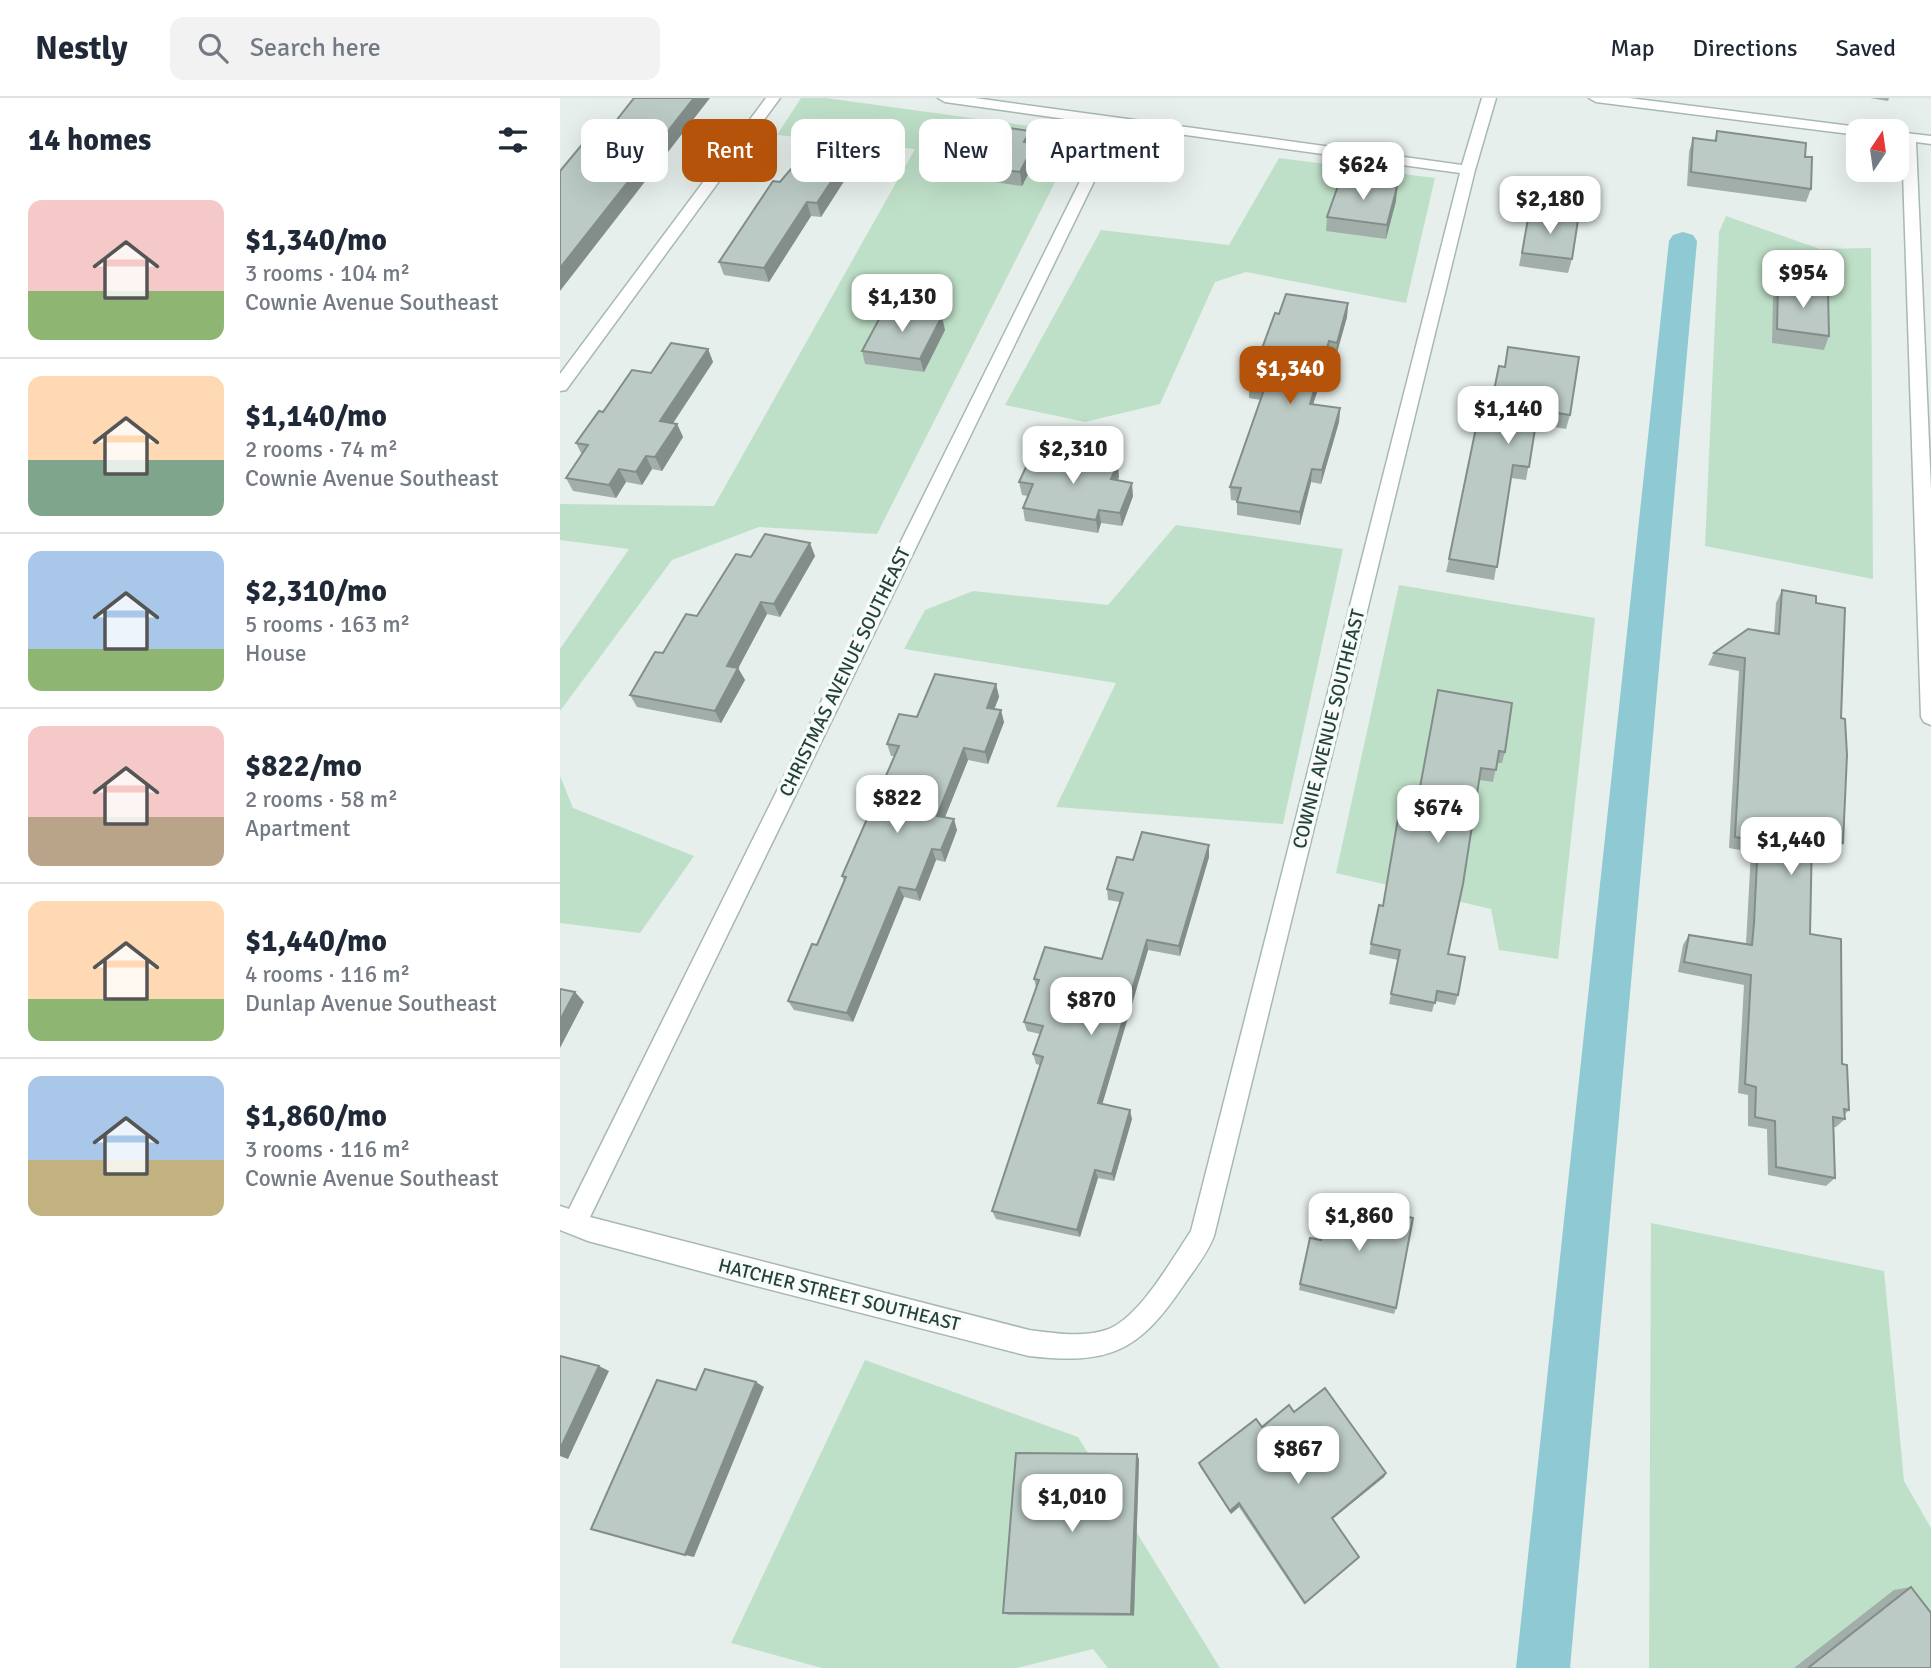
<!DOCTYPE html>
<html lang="en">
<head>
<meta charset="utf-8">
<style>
  body { margin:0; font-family:Signika,sans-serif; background:#f2f2f3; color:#1f2937; height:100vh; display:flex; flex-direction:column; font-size:26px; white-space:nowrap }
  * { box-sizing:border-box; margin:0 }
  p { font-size:23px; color:#747a83 }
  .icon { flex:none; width:38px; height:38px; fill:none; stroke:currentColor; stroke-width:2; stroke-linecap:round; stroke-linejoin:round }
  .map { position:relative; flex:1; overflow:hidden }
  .sheet { display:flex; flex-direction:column; background:#fff; width:560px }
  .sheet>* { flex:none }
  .hud { position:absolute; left:21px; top:21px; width:665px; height:63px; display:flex; gap:14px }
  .needle { width:46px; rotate:13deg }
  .fabs { position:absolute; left:1286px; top:21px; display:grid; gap:14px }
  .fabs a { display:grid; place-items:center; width:63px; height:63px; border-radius:14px; background:#fff; box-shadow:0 7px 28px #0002; font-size:35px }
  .price { position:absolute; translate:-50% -60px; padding:0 16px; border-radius:14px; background:#fff; color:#222; font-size:23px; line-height:46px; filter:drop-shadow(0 2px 4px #0008) }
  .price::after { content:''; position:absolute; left:50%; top:42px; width:21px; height:16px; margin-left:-10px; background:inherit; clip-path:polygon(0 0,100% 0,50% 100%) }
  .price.selected { background:#b45309; color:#fff }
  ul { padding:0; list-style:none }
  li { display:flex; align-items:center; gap:21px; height:175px; padding:0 28px }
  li+li { border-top:2px solid #e0e1e3 }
  li span { display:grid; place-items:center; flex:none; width:196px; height:140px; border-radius:14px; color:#555 }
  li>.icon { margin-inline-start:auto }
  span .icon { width:84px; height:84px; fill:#fffc; stroke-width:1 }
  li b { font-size:30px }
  h2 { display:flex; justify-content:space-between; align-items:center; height:84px; padding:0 28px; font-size:30px }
  .tag { padding:0 24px; border-radius:14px; background:#fff; box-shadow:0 7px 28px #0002; font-size:24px; line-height:63px }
  .tag.selected { background:#b45309; color:#fff }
  header { display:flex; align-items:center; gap:42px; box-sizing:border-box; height:98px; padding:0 35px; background:#fff; border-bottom:2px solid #e0e1e3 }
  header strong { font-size:33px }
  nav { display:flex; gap:38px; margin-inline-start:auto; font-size:24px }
  .search { width:490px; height:63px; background:#f2f2f3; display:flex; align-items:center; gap:18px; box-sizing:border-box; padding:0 24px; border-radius:14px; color:#747a83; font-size:26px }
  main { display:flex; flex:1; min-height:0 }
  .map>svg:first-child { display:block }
  .green { fill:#bfe0c8 }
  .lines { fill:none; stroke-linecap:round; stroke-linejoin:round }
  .canal { fill:#8ec9d4; fill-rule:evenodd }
  .minor-casing { stroke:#a8b8b2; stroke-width:3 }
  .minor { fill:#fff; fill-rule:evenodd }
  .wall { fill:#a1aea9 }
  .shaded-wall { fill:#838d89 }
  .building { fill:#bbcac4; stroke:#838d89; stroke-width:2 }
  .labels { text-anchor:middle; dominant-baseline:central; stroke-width:7; stroke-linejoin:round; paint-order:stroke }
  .street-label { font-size:19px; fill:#24423a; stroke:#f7fbf9 }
</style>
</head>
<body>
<header>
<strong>Nestly</strong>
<div class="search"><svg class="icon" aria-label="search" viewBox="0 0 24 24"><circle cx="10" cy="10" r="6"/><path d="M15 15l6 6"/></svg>Search here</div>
<nav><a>Map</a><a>Directions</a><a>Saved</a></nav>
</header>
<main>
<section class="sheet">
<h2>14 homes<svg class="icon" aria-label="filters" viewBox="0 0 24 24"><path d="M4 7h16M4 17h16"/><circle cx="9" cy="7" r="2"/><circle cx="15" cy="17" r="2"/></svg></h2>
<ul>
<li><span style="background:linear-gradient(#f6c9c9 65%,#8fb573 0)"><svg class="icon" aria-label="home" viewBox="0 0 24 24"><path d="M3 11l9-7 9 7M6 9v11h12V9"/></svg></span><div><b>$1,340/mo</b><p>3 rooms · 104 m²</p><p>Cownie Avenue Southeast</p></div></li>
<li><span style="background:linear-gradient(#ffd9b3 60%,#7fa58c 0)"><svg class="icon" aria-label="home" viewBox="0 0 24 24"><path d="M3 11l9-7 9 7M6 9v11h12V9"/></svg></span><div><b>$1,140/mo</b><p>2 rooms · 74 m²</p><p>Cownie Avenue Southeast</p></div></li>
<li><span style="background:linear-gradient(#a9c7e8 70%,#8fb573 0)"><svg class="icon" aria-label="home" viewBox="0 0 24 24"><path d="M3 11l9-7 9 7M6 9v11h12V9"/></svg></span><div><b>$2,310/mo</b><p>5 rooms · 163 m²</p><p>House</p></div></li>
<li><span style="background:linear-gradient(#f6c9c9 65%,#b9a48a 0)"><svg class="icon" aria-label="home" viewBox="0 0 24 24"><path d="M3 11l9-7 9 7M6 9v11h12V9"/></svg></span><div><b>$822/mo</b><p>2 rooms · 58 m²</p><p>Apartment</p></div></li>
<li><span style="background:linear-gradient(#ffd9b3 70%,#8fb573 0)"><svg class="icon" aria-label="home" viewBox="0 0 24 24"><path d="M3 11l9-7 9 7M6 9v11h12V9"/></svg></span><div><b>$1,440/mo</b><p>4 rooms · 116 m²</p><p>Dunlap Avenue Southeast</p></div></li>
<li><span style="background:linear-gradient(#a9c7e8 60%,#c2b280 0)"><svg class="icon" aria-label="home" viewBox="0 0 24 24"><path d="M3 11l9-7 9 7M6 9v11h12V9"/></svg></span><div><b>$1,860/mo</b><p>3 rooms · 116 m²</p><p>Cownie Avenue Southeast</p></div></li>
</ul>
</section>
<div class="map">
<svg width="1371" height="1570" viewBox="0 0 1371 1570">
  <rect width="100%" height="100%" fill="#e6efeb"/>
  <g class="green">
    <polygon points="241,0 266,0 520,35 317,436 199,429 112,462 0,613 0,551 69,451 0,442 0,406 154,408 355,51 217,37"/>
    <polygon points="719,60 875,80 846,205 686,174 655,184 600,306 525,324 445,307 541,132 669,147"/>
    <polygon points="1166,118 1260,151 1311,150 1313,481 1145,448 1159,134"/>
    <polygon points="616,427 783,451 723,726 496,709 556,585 344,551 365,512 413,493 548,507"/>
    <polygon points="839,487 1035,520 998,861 939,852 931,811 776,775"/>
    <polygon points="0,678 13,710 134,758 80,835 0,825"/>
    <polygon points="1091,1125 1324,1173 1344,1383 1371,1430 1371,1570 1089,1570"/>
    <polygon points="305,1262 518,1339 660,1570 548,1570 533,1551 457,1570 262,1570 171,1545"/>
  </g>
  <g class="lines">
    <polygon class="canal" points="1123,134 1133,137 1137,143 1010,1570 956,1570 1109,143 1113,137"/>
    <g class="minor-casing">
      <g id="minor">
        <polygon points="206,0 220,0 6,292 0,293 0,276"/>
        <path d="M378,0H415L902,67L922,0H936L915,72L654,1138C647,1156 634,1172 623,1188C578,1255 548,1267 469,1258L177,1183L28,1143L0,1132V1108L9,1111L548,27L385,4ZM561,28L900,75L631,1133C612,1161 579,1221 546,1232C522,1240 493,1235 469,1232L30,1119Z"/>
        <polygon points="1029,0 1069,0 1299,29 1306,33 1298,33 1298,37 1036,4"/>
        <polygon points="1337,34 1371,38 1371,46 1356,44 1371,391 1371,627 1364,624 1361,619 1342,43 1337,42"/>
      </g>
    </g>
    <use href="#minor" class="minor"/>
  </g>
  <g class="wall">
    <polygon points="1310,0 1329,0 1328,3"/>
    <polygon points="470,33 471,44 475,45 477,59 462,88 406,80 403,66"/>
    <polygon points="1157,33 1245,59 1251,91 1246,104 1127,88 1129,54 1133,40 1154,43"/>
    <polygon points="288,77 261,119 251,118 209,184 164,177 159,164 220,84"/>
    <polygon points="837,89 836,103 826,141 766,133 767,119"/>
    <polygon points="969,115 1012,161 1008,175 959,168"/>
    <polygon points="1218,187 1269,238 1264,252 1212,245 1213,200"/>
    <polygon points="788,205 787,219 776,258 769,257 753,306 780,310 779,324 761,386 751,384 740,427 677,417 677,403 671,402 670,389 701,302 689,300 689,286 719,216"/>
    <polygon points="385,232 364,274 305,266 302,253"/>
    <polygon points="148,251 153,264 113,325 117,326 123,339 102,373 92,371 82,387 66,384 56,400 13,393 6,380 22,357 16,345 43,314 91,275"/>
    <polygon points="939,268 1010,317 1006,331 976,326 966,382 951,380 934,482 886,474 889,461 928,322"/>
    <polygon points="559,379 557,382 573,398 562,428 541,425 538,435 465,423 463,410 468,398 462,397 459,384"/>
    <polygon points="255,458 220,519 207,516 178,570 185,582 161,625 77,609 70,597 103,555 191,459"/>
    <polygon points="1222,492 1256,505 1281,620 1283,745 1276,756 1252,751 1250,836 1282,966 1289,1012 1284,1017 1285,1021 1276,1029 1274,1029 1275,1080 1266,1088 1208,1077 1207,1031 1188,1028 1188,997 1178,995 1184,887 1118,874 1123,847 1129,837 1186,846 1191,754 1169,750 1179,573 1148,567 1154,555 1214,535 1216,505"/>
    <polygon points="436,586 439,599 434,611 444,624 428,666 408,662 385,719 397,732 385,764 376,762 360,803 344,799 293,924 234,912 228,903 257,847 284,783 282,778 335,658 331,658 327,646 357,619"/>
    <polygon points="878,592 945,654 942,665 937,665 933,684 919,682 888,856 898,897 895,907 875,903 872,914 829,906 838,862 809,856 811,846 858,700"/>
    <polygon points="649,747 649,759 620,858 588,852 542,1006 572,1021 554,1083 538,1080 520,1139 436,1121 432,1113 480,967 476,966 473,956 480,936 467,933 464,924 476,889 474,881 542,861 560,804 548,802 547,791 573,762"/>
    <polygon points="761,1142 836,1210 834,1216 739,1192 740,1186"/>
    <polygon points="734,1314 826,1375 824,1379 772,1421 799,1459 744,1506 679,1409 671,1416 640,1369 639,1365 702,1329"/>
    <polygon points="579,1361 574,1518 449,1517 443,1515"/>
    <polygon points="1351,1489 1371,1570 1234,1570 1334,1492"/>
  </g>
  <g class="shaded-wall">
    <polygon points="134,0 150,0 0,193 0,170"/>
    <polygon points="470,33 472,47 464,44"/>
    <polygon points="475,45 477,59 462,88 460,74"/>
    <polygon points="284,64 288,77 261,119 257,105"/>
    <polygon points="837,89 836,103 826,141 827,127"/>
    <polygon points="247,104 251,118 209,184 204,170"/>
    <polygon points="788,205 787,219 776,258 777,245"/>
    <polygon points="382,218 385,232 364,274 360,261"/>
    <polygon points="769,243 769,257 749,319 750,306"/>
    <polygon points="148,251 153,264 106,336 100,323"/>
    <polygon points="780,310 779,324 761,386 762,372"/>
    <polygon points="117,326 123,339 102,373 95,359"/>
    <polygon points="86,358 92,371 82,387 76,374"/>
    <polygon points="558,365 559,379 553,394 551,381"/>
    <polygon points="59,371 66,384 56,400 49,387"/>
    <polygon points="752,371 751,384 740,427 740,414"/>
    <polygon points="572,385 573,398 562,428 560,415"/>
    <polygon points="539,412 541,425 538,435 536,422"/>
    <polygon points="250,445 255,458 220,519 214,506"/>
    <polygon points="201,504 207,516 173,580 167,568"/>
    <polygon points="178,570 185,582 161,625 155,613"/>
    <polygon points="436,586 439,599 430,622 427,610"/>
    <polygon points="441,612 444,624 428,666 425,654"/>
    <polygon points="404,650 408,662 381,729 377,718"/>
    <polygon points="394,721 397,732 385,764 381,752"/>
    <polygon points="649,747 649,759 620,858 619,848"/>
    <polygon points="372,751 376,762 360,803 356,792"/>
    <polygon points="339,789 344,799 293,924 287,915"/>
    <polygon points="587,842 588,852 540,1014 538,1005"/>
    <polygon points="15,894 24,904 0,950 0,922"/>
    <polygon points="570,1012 572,1021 554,1083 552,1076"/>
    <polygon points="535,1072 538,1080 520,1139 517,1132"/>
    <polygon points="39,1268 49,1273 8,1361 0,1358 0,1351"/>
    <polygon points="196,1284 204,1289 134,1459 125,1457"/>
    <polygon points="577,1356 579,1361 574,1518 571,1516"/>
    <polygon points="826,1375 824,1379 770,1423 772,1420"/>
    <polygon points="679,1405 679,1409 671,1416 670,1413"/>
  </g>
  <g class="building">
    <polygon points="74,0 134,0 0,170 0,73 39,26 52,28"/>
    <polygon points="426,27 470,33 464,44 475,45 460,74 403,66"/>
    <polygon points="1157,33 1246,45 1245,59 1252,59 1251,91 1131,74 1133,40 1156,43"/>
    <polygon points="242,58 284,64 257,105 247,104 204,170 159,164 213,83 220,84"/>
    <polygon points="780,82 837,89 827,127 767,119"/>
    <polygon points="969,115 1018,122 1012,161 962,155"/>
    <polygon points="1218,187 1268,193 1269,238 1217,231"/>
    <polygon points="726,196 788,205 777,245 769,243 750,306 780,310 762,372 752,371 740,414 677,404 681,390 670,389 705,289 689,286 715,215 719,216"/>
    <polygon points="325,210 382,218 360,261 302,253"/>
    <polygon points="111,245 148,251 100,323 117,326 95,359 86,358 76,374 59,371 49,387 6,380 28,347 16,345 39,313 43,314 72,272 91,275"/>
    <polygon points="948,249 1019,259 1010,317 978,312 969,369 953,367 937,469 889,461 918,320 928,322 939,268 945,269"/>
    <polygon points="474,352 558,365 551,381 572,385 560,415 539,412 536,422 463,410 473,386 459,384"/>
    <polygon points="205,436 250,445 214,506 201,504 167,568 178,570 155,613 70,597 95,554 103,555 126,516 137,518 176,456 191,459"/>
    <polygon points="1222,492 1256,498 1256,505 1285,510 1281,620 1285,621 1287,657 1283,745 1252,739 1250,836 1281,841 1282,966 1287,967 1289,1012 1284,1011 1285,1021 1273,1019 1275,1080 1216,1069 1215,1023 1195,1019 1196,989 1185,986 1191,877 1124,864 1129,837 1192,847 1194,825 1198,743 1175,739 1185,560 1154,555 1188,531 1219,536"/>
    <polygon points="375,576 436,586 427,610 441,612 425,654 404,650 377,718 394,721 381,752 372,751 356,792 339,789 287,915 228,903 252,846 257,847 286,779 282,778 339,648 327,646 339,616 357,619"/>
    <polygon points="878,592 952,605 945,654 939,653 936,672 921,670 903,786 888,856 905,859 898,897 877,893 875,905 831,896 840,852 811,846 819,807 823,808 842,697 858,700"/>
    <polygon points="582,734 649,747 619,848 587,842 538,1005 570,1012 552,1076 535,1072 517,1132 432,1113 483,959 473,956 483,928 464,924 479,882 474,881 485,849 542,861 563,795 547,791 557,759 573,762"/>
    <polygon points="0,891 15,894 0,922"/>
    <polygon points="770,1099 853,1120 836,1210 740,1186 750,1140 761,1142"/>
    <polygon points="0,1258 39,1268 0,1351"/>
    <polygon points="145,1271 196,1284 125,1457 31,1431 97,1282 136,1292"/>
    <polygon points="765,1290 826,1375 772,1420 799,1459 745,1505 679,1405 670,1413 639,1365 696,1321 702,1329 729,1307 734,1314"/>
    <polygon points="456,1355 577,1356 571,1516 443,1515"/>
    <polygon points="1351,1489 1371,1515 1371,1570 1248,1570"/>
  </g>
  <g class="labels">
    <g class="street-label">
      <text transform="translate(285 574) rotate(-64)">CHRISTMAS AVENUE SOUTHEAST</text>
      <text transform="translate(769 631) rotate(-76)">COWNIE AVENUE SOUTHEAST</text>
      <text transform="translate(279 1197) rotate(14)">HATCHER STREET SOUTHEAST</text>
    </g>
  </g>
</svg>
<div class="fabs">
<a><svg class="needle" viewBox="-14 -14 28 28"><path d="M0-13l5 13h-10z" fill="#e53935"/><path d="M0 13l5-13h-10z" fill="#747a83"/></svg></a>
</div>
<b class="price" style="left:803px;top:104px">$624</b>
<b class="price" style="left:990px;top:138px">$2,180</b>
<b class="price" style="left:1243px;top:212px">$954</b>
<b class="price" style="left:342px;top:236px">$1,130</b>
<b class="price selected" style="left:730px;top:308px">$1,340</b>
<b class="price" style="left:948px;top:348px">$1,140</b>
<b class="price" style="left:513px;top:388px">$2,310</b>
<b class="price" style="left:337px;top:737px">$822</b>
<b class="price" style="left:878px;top:747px">$674</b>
<b class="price" style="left:1231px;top:779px">$1,440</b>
<b class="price" style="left:531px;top:939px">$870</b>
<b class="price" style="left:799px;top:1155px">$1,860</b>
<b class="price" style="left:738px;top:1388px">$867</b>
<b class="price" style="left:512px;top:1436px">$1,010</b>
<div class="hud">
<a class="tag">Buy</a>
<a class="tag selected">Rent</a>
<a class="tag">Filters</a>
<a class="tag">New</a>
<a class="tag">Apartment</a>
</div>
</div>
</main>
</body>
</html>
